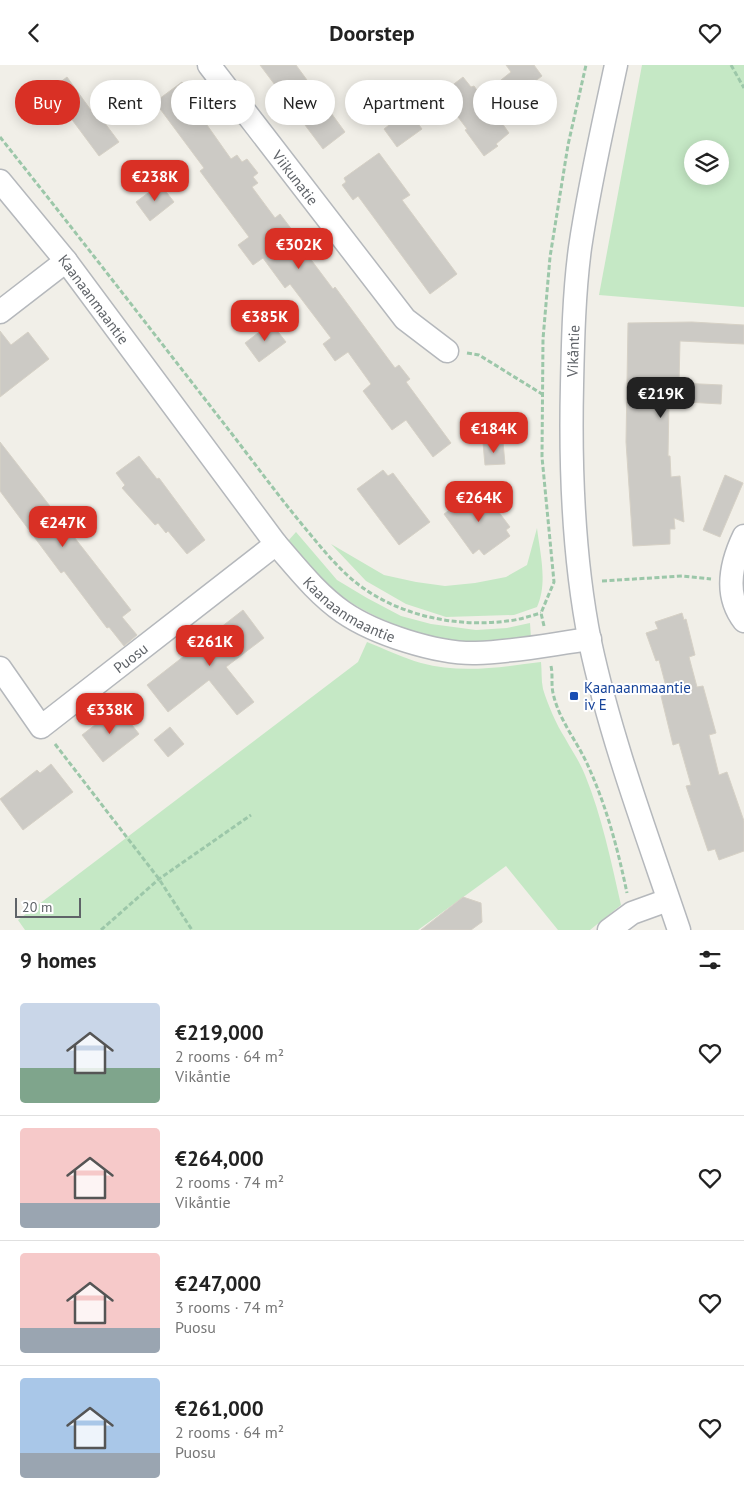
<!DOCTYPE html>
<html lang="en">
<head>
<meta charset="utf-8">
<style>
  body { margin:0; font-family:"PT Sans",sans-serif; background:#f6f6f6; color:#222; height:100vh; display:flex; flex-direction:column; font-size:19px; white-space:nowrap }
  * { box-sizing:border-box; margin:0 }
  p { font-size:16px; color:#767676 }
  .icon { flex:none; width:28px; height:28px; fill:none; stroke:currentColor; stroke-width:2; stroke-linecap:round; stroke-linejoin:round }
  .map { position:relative; height:865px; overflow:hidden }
  .details { display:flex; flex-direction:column; background:#fff; flex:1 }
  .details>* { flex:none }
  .top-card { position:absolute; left:15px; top:15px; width:715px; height:45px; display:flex; gap:10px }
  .buttons { position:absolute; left:684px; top:75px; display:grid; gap:10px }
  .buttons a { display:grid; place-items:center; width:45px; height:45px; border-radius:50%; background:#fff; box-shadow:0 2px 12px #0003; font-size:25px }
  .scale { position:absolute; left:15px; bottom:12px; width:66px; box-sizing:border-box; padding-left:5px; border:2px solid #5f6368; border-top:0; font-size:14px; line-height:18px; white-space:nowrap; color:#5f6368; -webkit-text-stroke:4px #fff; paint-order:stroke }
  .price { position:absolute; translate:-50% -42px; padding:0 11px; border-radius:10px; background:#d93025; color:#fff; font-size:16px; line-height:32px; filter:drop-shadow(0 1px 2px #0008) }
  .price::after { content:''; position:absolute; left:50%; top:30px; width:15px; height:11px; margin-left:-8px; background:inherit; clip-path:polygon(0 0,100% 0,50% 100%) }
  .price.current { background:#222; color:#fff }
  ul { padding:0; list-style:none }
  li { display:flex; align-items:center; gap:15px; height:125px; padding:0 20px }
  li+li { border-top:1px solid #e0e0e0 }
  li span { display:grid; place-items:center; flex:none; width:140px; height:100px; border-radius:5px; color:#555 }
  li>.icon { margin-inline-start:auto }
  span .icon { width:60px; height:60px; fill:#fffc; stroke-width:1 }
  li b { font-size:21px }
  h2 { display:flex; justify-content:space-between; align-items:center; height:60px; padding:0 20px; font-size:21px }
  .pill { padding:0 18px; border-radius:22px; background:#fff; box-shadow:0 2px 12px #0003; font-size:18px; line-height:45px }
  .pill.current { background:#d93025; color:#fff }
  header { display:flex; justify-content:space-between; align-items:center; height:65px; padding:0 20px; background:#fff; font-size:22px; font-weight:600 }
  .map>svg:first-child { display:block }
  .green { fill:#c5e8c5; fill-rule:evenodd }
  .building { fill:#cccac5; stroke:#d6d1c6 }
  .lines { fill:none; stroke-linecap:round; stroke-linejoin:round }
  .minor-casing { stroke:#b5b8bc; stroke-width:25 }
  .path { stroke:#9cc7a9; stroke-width:3; stroke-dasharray:5 2.5; stroke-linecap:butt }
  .minor { stroke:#fff; stroke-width:22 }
  .transit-dot { fill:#1a4fb4; stroke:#fff; stroke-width:2 }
  .labels { text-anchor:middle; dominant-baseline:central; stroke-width:4; stroke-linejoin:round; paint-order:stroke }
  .street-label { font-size:15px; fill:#5f6368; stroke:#fff }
  .transit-label { font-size:15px; fill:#164399; stroke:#fff; text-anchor:start }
</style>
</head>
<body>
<header><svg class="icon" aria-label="back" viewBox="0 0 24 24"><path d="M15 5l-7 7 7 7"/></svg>Doorstep<svg class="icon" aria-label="heart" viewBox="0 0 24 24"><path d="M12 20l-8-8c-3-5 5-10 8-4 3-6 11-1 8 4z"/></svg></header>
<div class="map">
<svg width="744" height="865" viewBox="0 0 744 865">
  <rect width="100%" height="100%" fill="#f1efe8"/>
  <g class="green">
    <path d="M642,0H744V242L599,230ZM692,84H720V111H692Z"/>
    <path d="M537,463C540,488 548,518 537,542L514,550L446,552L406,539L366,516L331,479L384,510L416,517L445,521L475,518L506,512L527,500Z"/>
    <path d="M296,467L337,515L367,533L401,551L431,559L476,565L507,563L530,558L531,573C512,575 492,579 473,578C426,575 365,553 329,521C314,508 301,490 288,476Z"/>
    <path d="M367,577C385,584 403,593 421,598C461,609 501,602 541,597C542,606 541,615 543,624C548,640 556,659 565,673C572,686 580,697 585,710C602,752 611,796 621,840L590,865H558L506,801L418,865H25L18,855L358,597Z"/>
  </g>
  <g class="building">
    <polygon points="260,0 296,0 345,67 323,84"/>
    <polygon points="506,0 534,0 542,11 500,43 503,47 497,51 509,68 496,79 498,81 484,91 465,65 467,64 441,29 463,12 471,22 474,21 481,31 511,7"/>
    <polygon points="67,12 98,55 101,53 119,77 99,91 50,25"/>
    <polygon points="182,17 211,57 207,60 231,94 237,90 242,97 247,94 258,108 253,112 258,118 252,122 275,153 280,149 308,186 306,188 333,224 335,222 395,303 399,300 410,314 406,317 451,378 433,392 406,355 392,365 363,326 371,319 348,287 335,296 323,279 331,273 290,219 285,223 263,193 253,200 238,180 249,172 200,106 204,103 155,37"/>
    <polygon points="408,45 422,64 397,82 384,64"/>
    <polygon points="379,88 410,130 402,135 457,209 430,229 358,131 353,135 342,120 346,117 344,113"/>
    <polygon points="160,119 174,137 150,156 136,137"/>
    <polygon points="692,257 744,260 744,279 680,276 679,318 722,320 721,339 669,336 668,391 670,391 671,412 680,411 684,457 674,453 675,464 670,464 670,479 633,481 626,377 628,258"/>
    <polygon points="271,258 286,277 259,297 245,278"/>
    <polygon points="0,266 11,280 28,267 49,294 0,332"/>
    <polygon points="0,377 131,545 122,552 137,570 124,581 109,562 107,563 64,506 61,508 0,426"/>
    <polygon points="503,377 505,399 485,400 483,378"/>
    <polygon points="139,391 157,414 159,413 205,475 187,489 168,466 166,468 158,458 155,460 122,423 125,420 116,408"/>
    <polygon points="383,405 388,411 393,408 430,457 399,480 357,424"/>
    <polygon points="725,410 743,418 720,472 703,465"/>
    <polygon points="480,422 510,462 506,465 510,471 484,490 479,484 473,489 444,449"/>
    <polygon points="243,545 264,573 226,602 254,637 237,650 209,615 168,647 147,620"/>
    <polygon points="682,548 684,555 686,554 695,590 689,592 697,622 703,621 716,668 709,670 719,710 727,707 744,756 744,786 719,795 715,784 708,786 686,721 691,720 679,678 673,680 661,631 668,629 659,595 656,596 646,568 658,564 655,557"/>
    <polygon points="118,642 139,669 103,697 82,670"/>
    <polygon points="170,662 184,679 168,692 154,675"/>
    <polygon points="51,699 73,727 23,765 0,734 37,705 40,708"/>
    <polygon points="463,832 481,838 482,857 471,865 421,865"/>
  </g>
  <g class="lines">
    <g class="minor-casing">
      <g id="minor">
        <path id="s1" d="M209,0L405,254L447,286"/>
        <path d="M616,0C603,61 589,121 580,183C574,228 573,274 572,320C570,406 573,492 590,577C611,675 647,770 679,865"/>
        <path id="s2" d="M0,116L66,196L276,479C297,503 317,529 343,547C375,569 437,589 476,588C514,587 552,579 590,574"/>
        <polyline points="0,247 66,196"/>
        <path d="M744,471C731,498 724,530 744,556"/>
        <path id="s3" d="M0,603L41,662L276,479"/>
        <polyline points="609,865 632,848 668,835"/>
      </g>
    </g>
    <g class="path">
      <polyline points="731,0 744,23"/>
      <path d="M0,72C78,170 155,270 232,369C258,403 283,437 310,469C329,492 348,515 374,530C412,553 463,562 507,556C519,555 530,551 541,548"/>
      <polyline points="467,288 479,290 542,329"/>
      <polyline points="602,516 682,511 711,514"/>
      <polyline points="544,561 541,548 554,517 542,392 543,274 550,192 568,80 586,0"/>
      <path d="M551,601C553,610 551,619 553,628C559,656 578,677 589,703C607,743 618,785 627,828"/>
      <polyline points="55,679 159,814 192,865"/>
      <polyline points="101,865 159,814 251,750"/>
    </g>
    <use href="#minor" class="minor"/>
  </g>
  <rect class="transit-dot" x="569" y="626" width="10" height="10" rx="2.5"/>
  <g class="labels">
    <g class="street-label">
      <text stroke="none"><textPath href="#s1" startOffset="142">Viikunatie</textPath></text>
      <text stroke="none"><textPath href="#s2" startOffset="151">Kaanaanmaantie</textPath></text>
      <text transform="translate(573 286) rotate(-88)">Vikåntie</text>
      <text stroke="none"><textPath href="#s2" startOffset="556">Kaanaanmaantie</textPath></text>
      <text stroke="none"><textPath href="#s3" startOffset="185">Puosu</textPath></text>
    </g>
    <g class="transit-label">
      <text x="584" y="622">Kaanaanmaantie<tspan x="584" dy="17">iv E</tspan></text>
    </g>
  </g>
</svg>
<div class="buttons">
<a><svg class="icon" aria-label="layers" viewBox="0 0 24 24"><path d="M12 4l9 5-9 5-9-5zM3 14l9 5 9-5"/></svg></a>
</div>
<div class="scale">20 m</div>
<b class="price" style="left:155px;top:137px">€238K</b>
<b class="price" style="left:299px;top:205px">€302K</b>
<b class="price" style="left:265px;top:277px">€385K</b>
<b class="price current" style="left:661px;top:354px">€219K</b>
<b class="price" style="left:494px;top:389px">€184K</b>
<b class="price" style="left:479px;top:458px">€264K</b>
<b class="price" style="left:63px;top:483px">€247K</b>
<b class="price" style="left:210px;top:602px">€261K</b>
<b class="price" style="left:110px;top:670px">€338K</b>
<div class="top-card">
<a class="pill current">Buy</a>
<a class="pill">Rent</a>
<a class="pill">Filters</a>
<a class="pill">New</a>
<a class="pill">Apartment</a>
<a class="pill">House</a>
</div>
</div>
<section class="details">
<h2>9 homes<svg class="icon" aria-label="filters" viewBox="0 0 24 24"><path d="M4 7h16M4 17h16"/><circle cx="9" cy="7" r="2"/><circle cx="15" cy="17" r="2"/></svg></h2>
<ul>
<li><span style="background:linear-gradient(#c9d6e8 65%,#7fa58c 0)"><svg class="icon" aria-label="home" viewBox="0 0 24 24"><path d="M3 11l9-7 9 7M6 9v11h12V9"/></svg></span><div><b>€219,000</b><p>2 rooms · 64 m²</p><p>Vikåntie</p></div><svg class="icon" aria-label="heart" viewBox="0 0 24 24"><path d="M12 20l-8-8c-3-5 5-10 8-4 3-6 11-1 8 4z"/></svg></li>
<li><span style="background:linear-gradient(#f6c9c9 75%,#9aa5b1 0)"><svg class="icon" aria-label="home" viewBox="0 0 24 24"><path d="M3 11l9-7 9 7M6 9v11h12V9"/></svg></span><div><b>€264,000</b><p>2 rooms · 74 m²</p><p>Vikåntie</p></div><svg class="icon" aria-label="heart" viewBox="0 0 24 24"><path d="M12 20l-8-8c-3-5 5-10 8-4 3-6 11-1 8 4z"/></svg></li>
<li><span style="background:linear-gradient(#f6c9c9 75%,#9aa5b1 0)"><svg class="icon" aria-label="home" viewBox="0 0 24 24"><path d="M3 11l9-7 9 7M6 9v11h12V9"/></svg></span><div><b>€247,000</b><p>3 rooms · 74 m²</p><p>Puosu</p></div><svg class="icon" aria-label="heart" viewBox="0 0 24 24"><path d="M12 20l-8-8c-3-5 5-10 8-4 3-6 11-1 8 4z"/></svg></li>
<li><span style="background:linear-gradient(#a9c7e8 75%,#9aa5b1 0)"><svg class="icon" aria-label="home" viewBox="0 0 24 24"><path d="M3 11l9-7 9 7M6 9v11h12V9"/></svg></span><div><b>€261,000</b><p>2 rooms · 64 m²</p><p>Puosu</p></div><svg class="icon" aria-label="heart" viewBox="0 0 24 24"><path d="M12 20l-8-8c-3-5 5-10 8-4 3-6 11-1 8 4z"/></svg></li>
</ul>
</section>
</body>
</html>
